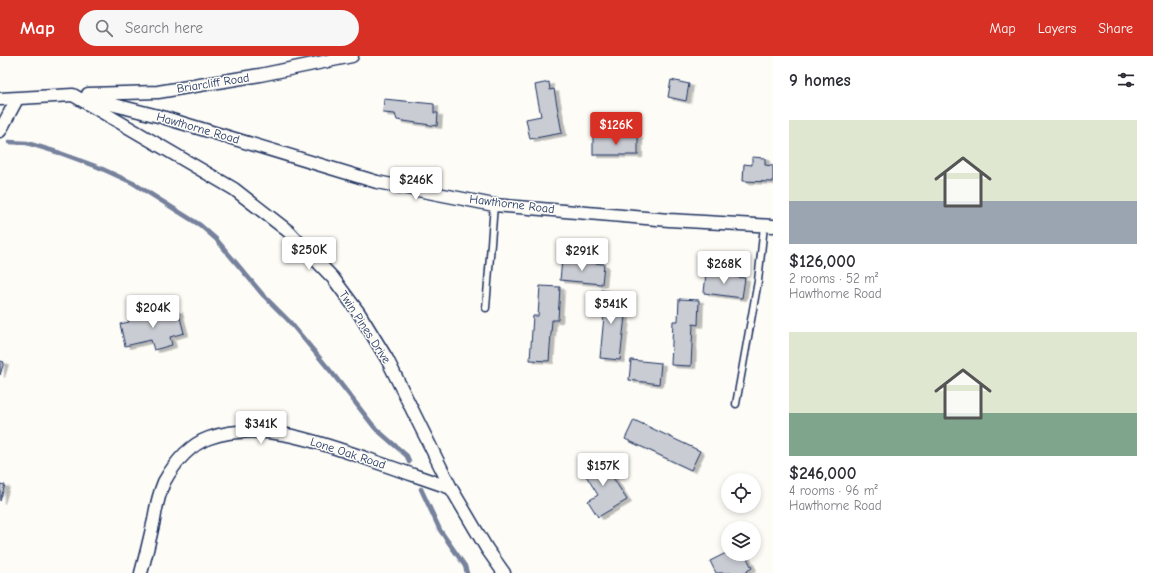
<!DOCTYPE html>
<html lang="en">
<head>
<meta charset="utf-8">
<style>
  body { margin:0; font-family:"Comic Neue",sans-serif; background:#f7f7f7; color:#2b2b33; height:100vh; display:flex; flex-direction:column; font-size:15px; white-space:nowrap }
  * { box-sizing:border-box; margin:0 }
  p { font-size:13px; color:#7c7c81 }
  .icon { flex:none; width:22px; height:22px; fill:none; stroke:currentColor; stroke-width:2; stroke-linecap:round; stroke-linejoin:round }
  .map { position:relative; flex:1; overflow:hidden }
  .drawer { display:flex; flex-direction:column; background:#fff; width:380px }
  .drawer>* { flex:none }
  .buttons { position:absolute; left:721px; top:417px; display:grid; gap:8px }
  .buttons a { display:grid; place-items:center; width:40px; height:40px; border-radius:50%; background:#fff; box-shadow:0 2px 6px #0003; font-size:20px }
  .price { position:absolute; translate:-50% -34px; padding:0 9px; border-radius:4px; background:#fff; color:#222; font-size:13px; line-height:26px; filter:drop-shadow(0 1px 2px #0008) }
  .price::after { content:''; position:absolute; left:50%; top:24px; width:12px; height:9px; margin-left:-6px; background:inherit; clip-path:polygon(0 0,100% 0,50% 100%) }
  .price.active { background:#d93025; color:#fff }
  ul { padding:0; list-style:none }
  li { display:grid; align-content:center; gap:8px; height:212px; padding:0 16px }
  li span { display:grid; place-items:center; height:124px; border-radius:0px; color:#555 }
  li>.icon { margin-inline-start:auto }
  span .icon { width:72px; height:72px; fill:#fffc; stroke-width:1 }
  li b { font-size:17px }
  h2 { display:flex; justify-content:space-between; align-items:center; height:48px; padding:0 16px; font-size:17px }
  header { display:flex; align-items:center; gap:24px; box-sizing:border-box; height:56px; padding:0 20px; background:#d93025; color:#fff }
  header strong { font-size:19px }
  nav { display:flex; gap:22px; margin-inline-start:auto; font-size:14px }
  .search { width:280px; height:36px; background:#f7f7f7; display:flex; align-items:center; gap:10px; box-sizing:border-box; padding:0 14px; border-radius:22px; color:#7c7c81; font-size:15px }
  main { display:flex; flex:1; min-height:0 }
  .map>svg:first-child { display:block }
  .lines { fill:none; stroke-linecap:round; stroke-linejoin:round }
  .stream { stroke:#76819c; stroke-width:4.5 }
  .building { fill:#c9ccd3; stroke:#1b2f5e; filter:url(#shadow) }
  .service-casing { stroke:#1b2f5e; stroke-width:9 }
  .minor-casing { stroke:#1b2f5e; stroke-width:15 }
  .service { stroke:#fdfcf7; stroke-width:6 }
  .minor { stroke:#fdfcf7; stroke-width:12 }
  .labels { text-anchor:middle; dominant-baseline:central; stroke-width:3; stroke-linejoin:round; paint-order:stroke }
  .street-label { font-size:12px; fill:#1b2f5e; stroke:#fdfcf7 }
</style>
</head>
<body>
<header>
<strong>Map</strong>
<div class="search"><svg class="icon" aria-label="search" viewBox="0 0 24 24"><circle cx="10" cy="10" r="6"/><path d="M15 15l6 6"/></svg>Search here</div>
<nav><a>Map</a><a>Layers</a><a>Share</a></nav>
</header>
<main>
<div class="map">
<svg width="773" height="517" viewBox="0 0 773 517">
  <defs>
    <filter id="shadow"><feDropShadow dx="4.5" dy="2.5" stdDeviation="0" flood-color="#0004"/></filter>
  </defs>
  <rect width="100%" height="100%" fill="#fdfcf7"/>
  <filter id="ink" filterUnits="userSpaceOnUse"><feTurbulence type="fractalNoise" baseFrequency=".025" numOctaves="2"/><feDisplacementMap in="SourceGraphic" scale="8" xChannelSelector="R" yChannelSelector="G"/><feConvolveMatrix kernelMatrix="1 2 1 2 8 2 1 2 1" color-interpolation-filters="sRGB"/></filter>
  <g filter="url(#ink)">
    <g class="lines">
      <g class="stream">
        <polyline points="9,86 27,87 60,97 98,111 133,127 200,169 216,183 263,239 289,265 333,318 375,372 407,400 409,406"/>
        <polyline points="421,433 440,474 465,510 467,517"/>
      </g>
    </g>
    <g class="building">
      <polygon points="671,24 689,28 686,45 668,41"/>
      <polygon points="549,26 550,34 554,33 562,77 530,83 526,63 541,60 535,29"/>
      <polygon points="384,43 434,48 434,57 438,57 437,70 397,64 395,58 383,57"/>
      <rect x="593" y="80" width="45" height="19"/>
      <polygon points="752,101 765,102 765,109 773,110 773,126 743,125 744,108 752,109"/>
      <polygon points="562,204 604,208 602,228 560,224"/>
      <polygon points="706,217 745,222 742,242 704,237"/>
      <polygon points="540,230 560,231 558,264 552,264 549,305 530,304 533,260 538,260"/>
      <polygon points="601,234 622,237 620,260 625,260 620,304 600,302 604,260 598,260"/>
      <polygon points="679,243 699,244 698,269 693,268 691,310 671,309 673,265 678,265"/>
      <polygon points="162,254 163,258 178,254 184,277 170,281 172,289 154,294 151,284 125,290 120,268 129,266 128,262"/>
      <polygon points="631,304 661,307 659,328 629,324"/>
      <polygon points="0,305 4,306 0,319"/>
      <polygon points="634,364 700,395 691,414 625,383"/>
      <polygon points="599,399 627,444 598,461 588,445 598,439 580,410"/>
      <polygon points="0,428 5,429 0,445"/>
      <polygon points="728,496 728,498 745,498 752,512 747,515 748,517 716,517 710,505"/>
    </g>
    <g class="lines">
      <g class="service-casing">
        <g id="service">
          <polyline points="486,252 494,149"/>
          <polyline points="736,348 758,225 764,170"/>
        </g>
      </g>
      <g class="minor-casing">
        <g id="minor">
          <polyline points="88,38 158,36 260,19 352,0"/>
          <polyline points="87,42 162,61 377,126 494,149 669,164 773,170"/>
          <polyline points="0,43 73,39 234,133 288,175 333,222 359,257 387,303 451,432 487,493 504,517"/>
          <polyline points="0,75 17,43"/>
          <path d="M141,517C146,499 150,482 154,464C156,451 159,438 164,426C174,408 189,389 209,382C261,364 318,386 368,403C395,413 423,422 451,432"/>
        </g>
      </g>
      <use href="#service" class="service"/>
      <use href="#minor" class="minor"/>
    </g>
  </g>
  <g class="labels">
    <g class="street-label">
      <text transform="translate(213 27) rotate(-9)">Briarcliff Road</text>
      <text transform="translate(198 72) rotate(16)">Hawthorne Road</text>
      <text transform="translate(512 148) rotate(7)">Hawthorne Road</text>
      <text transform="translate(365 271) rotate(57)">Twin Pines Drive</text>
      <text transform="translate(348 397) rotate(18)">Lone Oak Road</text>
    </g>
  </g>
</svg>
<div class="buttons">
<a><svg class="icon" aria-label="locate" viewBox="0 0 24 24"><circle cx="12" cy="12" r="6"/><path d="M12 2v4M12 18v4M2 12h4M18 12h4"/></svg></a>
<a><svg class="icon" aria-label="layers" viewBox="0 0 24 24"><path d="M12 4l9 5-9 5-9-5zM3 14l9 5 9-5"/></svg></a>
</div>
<b class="price active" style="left:616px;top:90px">$126K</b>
<b class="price" style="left:416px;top:145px">$246K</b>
<b class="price" style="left:309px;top:215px">$250K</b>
<b class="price" style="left:582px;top:216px">$291K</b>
<b class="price" style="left:724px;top:229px">$268K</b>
<b class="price" style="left:611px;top:269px">$541K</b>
<b class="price" style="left:153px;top:273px">$204K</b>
<b class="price" style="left:261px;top:389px">$341K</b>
<b class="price" style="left:603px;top:431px">$157K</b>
</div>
<section class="drawer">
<h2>9 homes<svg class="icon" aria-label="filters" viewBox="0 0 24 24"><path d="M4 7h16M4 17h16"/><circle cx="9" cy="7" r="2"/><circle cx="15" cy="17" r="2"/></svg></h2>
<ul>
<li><span style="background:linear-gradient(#dfe7d0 65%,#9aa5b1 0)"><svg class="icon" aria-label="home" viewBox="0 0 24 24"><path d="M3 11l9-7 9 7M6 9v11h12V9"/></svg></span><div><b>$126,000</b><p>2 rooms · 52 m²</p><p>Hawthorne Road</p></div></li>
<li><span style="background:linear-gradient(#dfe7d0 65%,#7fa58c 0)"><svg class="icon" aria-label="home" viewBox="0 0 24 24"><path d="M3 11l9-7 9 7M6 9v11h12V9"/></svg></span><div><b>$246,000</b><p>4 rooms · 96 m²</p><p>Hawthorne Road</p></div></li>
</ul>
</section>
</main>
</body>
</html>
